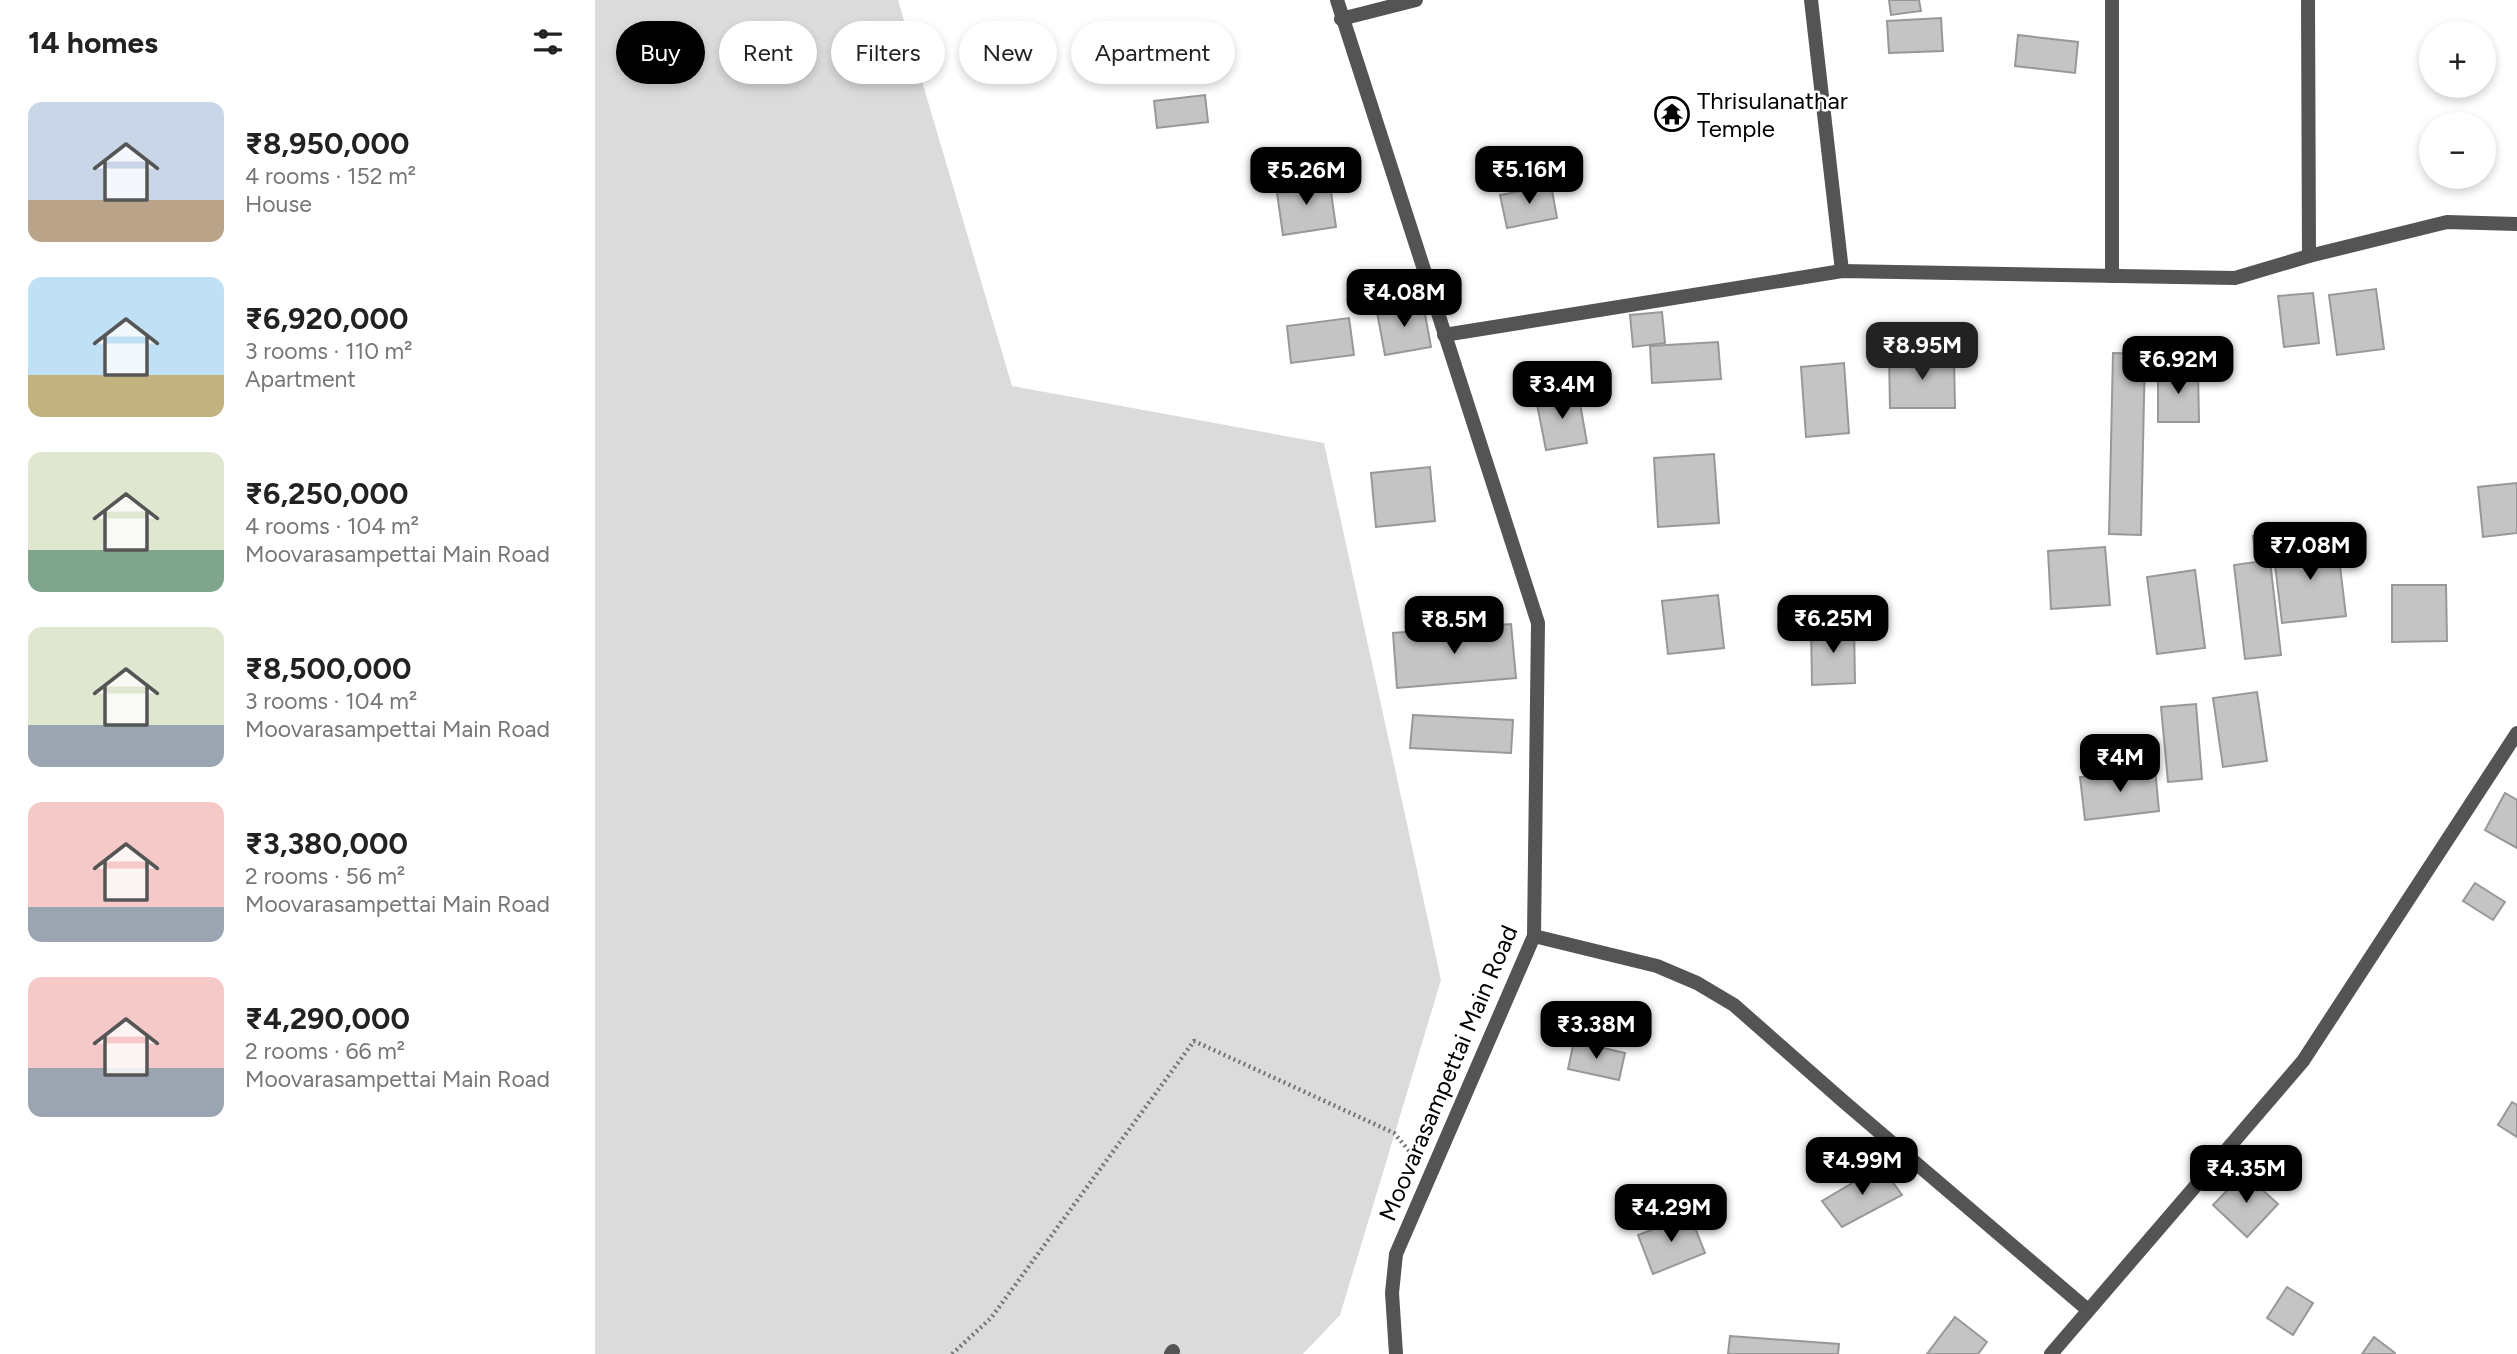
<!DOCTYPE html>
<html lang="en">
<head>
<meta charset="utf-8">
<style>
  body { margin:0; font-family:Figtree,sans-serif; background:#f6f6f6; color:#222; height:100vh; display:flex; flex-direction:column; font-size:26px; white-space:nowrap }
  * { box-sizing:border-box; margin:0 }
  p { font-size:23px; color:#767676 }
  .icon { flex:none; width:38px; height:38px; fill:none; stroke:currentColor; stroke-width:2; stroke-linecap:round; stroke-linejoin:round }
  .map { position:relative; flex:1; overflow:hidden }
  .side { display:flex; flex-direction:column; background:#fff; width:595px }
  .side>* { flex:none }
  .banner { position:absolute; left:21px; top:21px; width:665px; height:63px; display:flex; gap:14px }
  .controls { position:absolute; left:1824px; top:21px; display:grid; gap:14px }
  .controls a { display:grid; place-items:center; width:77px; height:77px; border-radius:50%; background:#fff; box-shadow:0 4px 10px #0003; font-size:35px }
  .price { position:absolute; translate:-50% -60px; padding:0 16px; border-radius:14px; background:#000; color:#fff; font-size:23px; line-height:46px; filter:drop-shadow(0 2px 4px #0008) }
  .price::after { content:''; position:absolute; left:50%; top:42px; width:21px; height:16px; margin-left:-10px; background:inherit; clip-path:polygon(0 0,100% 0,50% 100%) }
  .price.current { background:#222; color:#fff }
  ul { padding:0; list-style:none }
  li { display:flex; align-items:center; gap:21px; height:175px; padding:0 28px }
  li span { display:grid; place-items:center; flex:none; width:196px; height:140px; border-radius:14px; color:#555 }
  li>.icon { margin-inline-start:auto }
  span .icon { width:84px; height:84px; fill:#fffc; stroke-width:1 }
  li b { font-size:30px }
  h2 { display:flex; justify-content:space-between; align-items:center; height:84px; padding:0 28px; font-size:30px }
  .tag { padding:0 24px; border-radius:32px; background:#fff; box-shadow:0 4px 10px #0003; font-size:24px; line-height:63px }
  .tag.current { background:#000; color:#fff }
  main { display:flex; flex:1; min-height:0 }
  .map>svg:first-child { display:block }
  .green { fill:#dbdbdb }
  .building { fill:#c4c4c4; stroke:#989898; stroke-width:2 }
  .lines { fill:none; stroke-linecap:round; stroke-linejoin:round }
  .path { stroke:#767676; stroke-width:4.5; stroke-dasharray:2 3.5; stroke-linecap:butt }
  .minor { stroke:#545454; stroke-width:14 }
  .tertiary { stroke:#545454; stroke-width:14 }
  .labels { text-anchor:middle; dominant-baseline:central; stroke-width:5; stroke-linejoin:round; paint-order:stroke }
  .poi-label { font-size:24px; fill:#000; stroke:#fff; text-anchor:start }
  .street-label { font-size:24px; fill:#000; stroke:#fff }
</style>
</head>
<body>
<main>
<section class="side">
<h2>14 homes<svg class="icon" aria-label="filters" viewBox="0 0 24 24"><path d="M4 7h16M4 17h16"/><circle cx="9" cy="7" r="2"/><circle cx="15" cy="17" r="2"/></svg></h2>
<ul>
<li><span style="background:linear-gradient(#c9d6e8 70%,#b9a48a 0)"><svg class="icon" aria-label="home" viewBox="0 0 24 24"><path d="M3 11l9-7 9 7M6 9v11h12V9"/></svg></span><div><b>₹8,950,000</b><p>4 rooms · 152 m²</p><p>House</p></div></li>
<li><span style="background:linear-gradient(#bfe0f5 70%,#c2b280 0)"><svg class="icon" aria-label="home" viewBox="0 0 24 24"><path d="M3 11l9-7 9 7M6 9v11h12V9"/></svg></span><div><b>₹6,920,000</b><p>3 rooms · 110 m²</p><p>Apartment</p></div></li>
<li><span style="background:linear-gradient(#dfe7d0 70%,#7fa58c 0)"><svg class="icon" aria-label="home" viewBox="0 0 24 24"><path d="M3 11l9-7 9 7M6 9v11h12V9"/></svg></span><div><b>₹6,250,000</b><p>4 rooms · 104 m²</p><p>Moovarasampettai Main Road</p></div></li>
<li><span style="background:linear-gradient(#dfe7d0 70%,#9aa5b1 0)"><svg class="icon" aria-label="home" viewBox="0 0 24 24"><path d="M3 11l9-7 9 7M6 9v11h12V9"/></svg></span><div><b>₹8,500,000</b><p>3 rooms · 104 m²</p><p>Moovarasampettai Main Road</p></div></li>
<li><span style="background:linear-gradient(#f6c9c9 75%,#9aa5b1 0)"><svg class="icon" aria-label="home" viewBox="0 0 24 24"><path d="M3 11l9-7 9 7M6 9v11h12V9"/></svg></span><div><b>₹3,380,000</b><p>2 rooms · 56 m²</p><p>Moovarasampettai Main Road</p></div></li>
<li><span style="background:linear-gradient(#f6c9c9 65%,#9aa5b1 0)"><svg class="icon" aria-label="home" viewBox="0 0 24 24"><path d="M3 11l9-7 9 7M6 9v11h12V9"/></svg></span><div><b>₹4,290,000</b><p>2 rooms · 66 m²</p><p>Moovarasampettai Main Road</p></div></li>
</ul>
</section>
<div class="map">
<svg width="1922" height="1354" viewBox="0 0 1922 1354">
  <rect width="100%" height="100%" fill="#fff"/>
  <polygon class="green" points="0,0 303,0 417,386 729,443 846,980 745,1315 708,1354 0,1354"/>
  <g class="building">
    <polygon points="1294,0 1324,0 1326,11 1296,15"/>
    <polygon points="1346,18 1348,51 1294,53 1292,21"/>
    <polygon points="1423,35 1483,42 1480,73 1420,66"/>
    <polygon points="610,95 613,122 562,128 559,101"/>
    <polygon points="734,178 741,227 688,235 681,186"/>
    <polygon points="956,185 962,218 912,228 905,195"/>
    <polygon points="1781,289 1789,349 1742,355 1734,295"/>
    <polygon points="1718,293 1724,343 1689,347 1683,296"/>
    <polygon points="828,303 836,347 790,355 782,312"/>
    <polygon points="1067,312 1070,343 1038,347 1035,315"/>
    <polygon points="754,318 759,355 696,363 692,326"/>
    <polygon points="1123,342 1126,379 1057,383 1055,346"/>
    <polygon points="1518,353 1550,354 1546,535 1514,534"/>
    <polygon points="1359,356 1360,408 1295,408 1294,357"/>
    <polygon points="1249,363 1254,433 1211,437 1206,367"/>
    <polygon points="1563,370 1603,371 1604,422 1563,422"/>
    <polygon points="983,392 992,443 951,450 941,399"/>
    <polygon points="1119,454 1124,523 1063,527 1059,458"/>
    <polygon points="835,467 840,521 781,527 776,473"/>
    <polygon points="1922,483 1922,533 1888,537 1883,487"/>
    <polygon points="1672,535 1686,655 1650,659 1639,565 1661,562 1658,536"/>
    <polygon points="1742,541 1751,616 1687,623 1678,548"/>
    <polygon points="1510,547 1515,605 1456,609 1453,551"/>
    <polygon points="1600,570 1610,648 1562,654 1552,577"/>
    <polygon points="1797,585 1851,585 1852,641 1797,642"/>
    <polygon points="1123,595 1129,648 1073,654 1067,601"/>
    <polygon points="916,624 921,678 802,688 798,633"/>
    <polygon points="1216,625 1259,625 1260,683 1217,685"/>
    <polygon points="1662,692 1672,761 1628,767 1618,698"/>
    <polygon points="1601,704 1607,779 1573,782 1566,707"/>
    <polygon points="818,715 918,720 916,753 815,748"/>
    <polygon points="1560,768 1564,811 1490,820 1485,777"/>
    <polygon points="1910,793 1922,800 1922,848 1890,830"/>
    <polygon points="1880,883 1910,902 1898,920 1868,901"/>
    <polygon points="979,1041 1030,1053 1024,1080 973,1069"/>
    <polygon points="1917,1102 1922,1105 1922,1137 1903,1125"/>
    <polygon points="1286,1166 1307,1195 1247,1227 1227,1201"/>
    <polygon points="1649,1173 1683,1204 1652,1237 1618,1205"/>
    <polygon points="1095,1215 1110,1253 1058,1274 1043,1235"/>
    <polygon points="1692,1287 1718,1303 1698,1335 1672,1318"/>
    <polygon points="1360,1317 1392,1342 1383,1354 1332,1354"/>
    <polygon points="1135,1336 1244,1344 1243,1354 1133,1354"/>
    <polygon points="1779,1337 1800,1353 1800,1354 1767,1354"/>
  </g>
  <g class="lines">
    <polyline class="path" points="357,1354 396,1318 599,1041 799,1133 816,1153"/>
    <g class="minor">
      <polyline points="1216,0 1247,271"/>
      <polyline points="1713,0 1714,256"/>
      <polyline points="746,19 821,0"/>
      <polyline points="1517,276 1517,0"/>
      <polyline points="849,335 1247,271 1640,278 1714,256 1852,222 1922,224"/>
      <polyline points="939,936 1062,966 1102,983 1139,1005 1248,1101 1493,1310"/>
      <polyline points="576,1354 578,1351"/>
      <polyline points="1456,1354 1708,1061 1922,733"/>
    </g>
    <polyline class="tertiary" points="742,0 943,623 939,936 801,1254 797,1293 801,1354"/>
  </g>
  <defs>
    <g id="temple-ring" transform="scale(1.75)"><circle r="9.5" fill="#fff" stroke="#000" stroke-width="1.5"/><path d="M0-6L5-2H3V0L6.5 2.5H4V6H1.5V3h-3V6H-4V2.5H-6.5L-3 0V-2H-5Z" fill="#000"/></g>
  </defs>
  <g fill-rule="evenodd">
    <use href="#temple-ring" x="1077" y="114"/>
  </g>
  <g class="labels">
    <g class="poi-label">
      <text x="1102" y="100">Thrisulanathar<tspan x="1102" dy="28">Temple</tspan></text>
    </g>
    <g class="street-label">
      <text transform="translate(853 1073) rotate(-67)">Moovarasampettai Main Road</text>
    </g>
  </g>
</svg>
<div class="controls">
<a>+</a>
<a>−</a>
</div>
<b class="price" style="left:934px;top:206px">₹5.16M</b>
<b class="price" style="left:711px;top:207px">₹5.26M</b>
<b class="price" style="left:809px;top:329px">₹4.08M</b>
<b class="price current" style="left:1327px;top:382px">₹8.95M</b>
<b class="price" style="left:1583px;top:396px">₹6.92M</b>
<b class="price" style="left:967px;top:421px">₹3.4M</b>
<b class="price" style="left:1715px;top:582px">₹7.08M</b>
<b class="price" style="left:1238px;top:655px">₹6.25M</b>
<b class="price" style="left:859px;top:656px">₹8.5M</b>
<b class="price" style="left:1525px;top:794px">₹4M</b>
<b class="price" style="left:1001px;top:1061px">₹3.38M</b>
<b class="price" style="left:1267px;top:1197px">₹4.99M</b>
<b class="price" style="left:1651px;top:1205px">₹4.35M</b>
<b class="price" style="left:1076px;top:1244px">₹4.29M</b>
<div class="banner">
<a class="tag current">Buy</a>
<a class="tag">Rent</a>
<a class="tag">Filters</a>
<a class="tag">New</a>
<a class="tag">Apartment</a>
</div>
</div>
</main>
</body>
</html>
